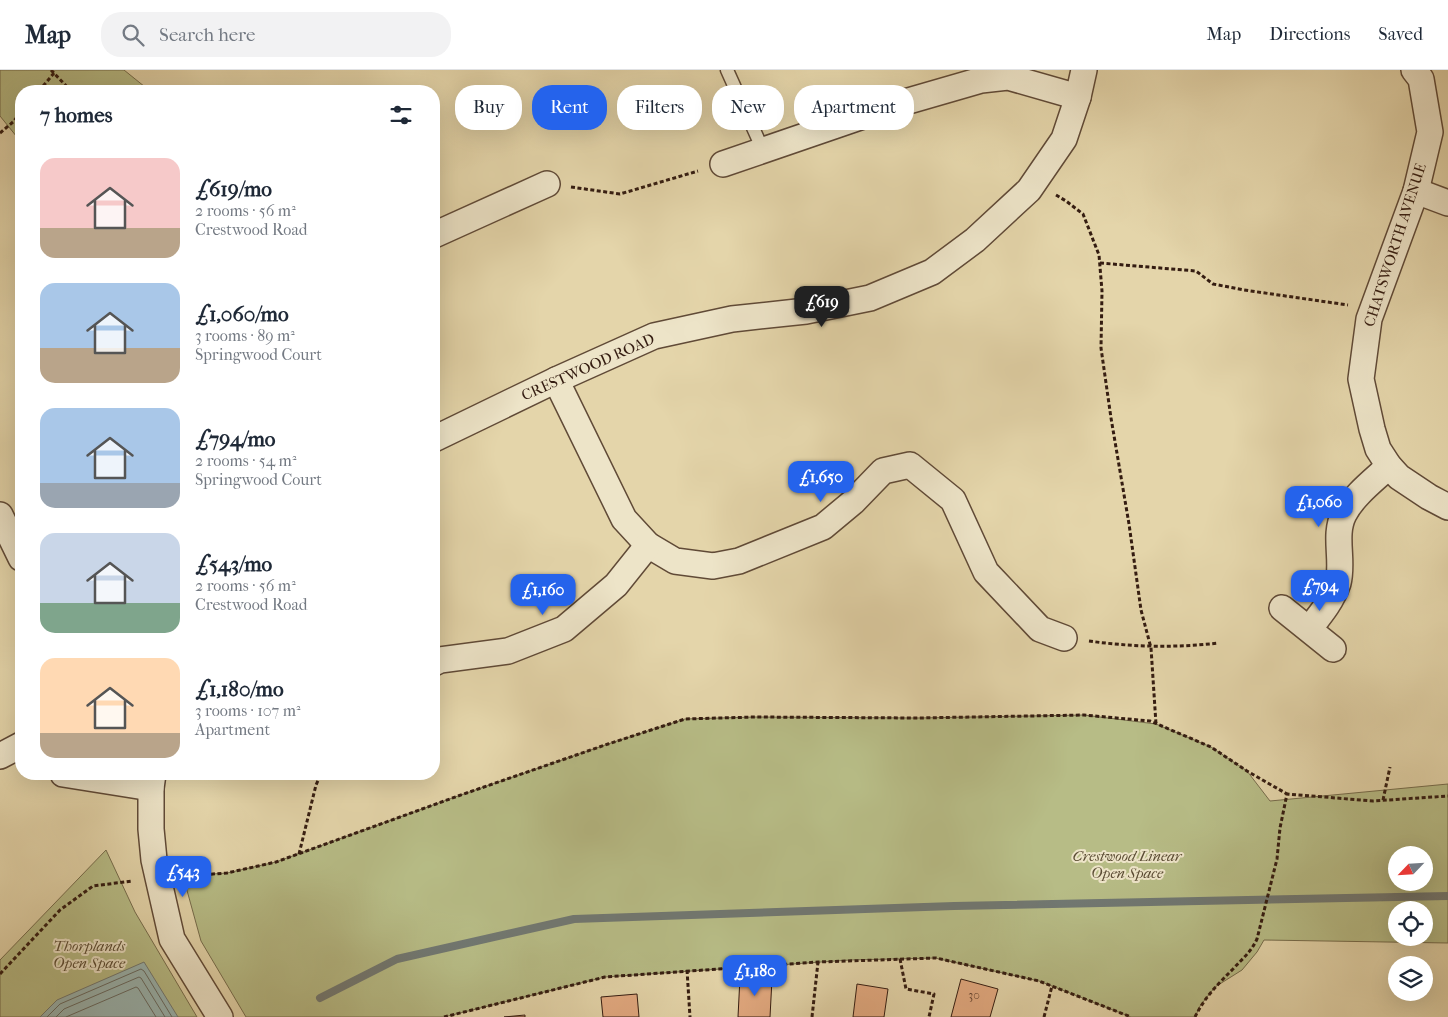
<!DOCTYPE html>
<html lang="en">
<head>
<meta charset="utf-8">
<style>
  body { margin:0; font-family:"IM FELL French Canon",serif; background:#f2f2f3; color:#1f2937; height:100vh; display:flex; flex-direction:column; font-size:19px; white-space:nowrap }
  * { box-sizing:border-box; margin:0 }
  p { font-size:16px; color:#747a83 }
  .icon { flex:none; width:28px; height:28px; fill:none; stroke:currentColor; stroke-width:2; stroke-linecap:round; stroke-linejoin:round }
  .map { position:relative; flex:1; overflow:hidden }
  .drawer { position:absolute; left:15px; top:15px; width:425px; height:695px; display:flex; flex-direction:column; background:#fff; border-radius:20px; box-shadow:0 5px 20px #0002 }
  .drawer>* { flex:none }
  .hud { position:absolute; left:455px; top:15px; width:475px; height:45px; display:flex; gap:10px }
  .needle { width:32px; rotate:245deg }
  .tools { position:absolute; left:1388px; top:776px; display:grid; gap:10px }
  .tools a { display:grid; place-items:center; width:45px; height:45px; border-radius:50%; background:#fff; box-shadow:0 5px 20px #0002; font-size:25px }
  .price { position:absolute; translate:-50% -42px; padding:0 11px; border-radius:10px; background:#2563eb; color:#fff; font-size:16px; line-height:32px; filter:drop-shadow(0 1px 2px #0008) }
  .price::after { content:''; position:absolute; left:50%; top:30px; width:15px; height:11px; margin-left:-8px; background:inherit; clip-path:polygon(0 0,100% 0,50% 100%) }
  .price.on { background:#222; color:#fff }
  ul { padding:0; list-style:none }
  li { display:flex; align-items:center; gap:15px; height:125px; padding:0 25px }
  li span { display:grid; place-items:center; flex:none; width:140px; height:100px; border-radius:15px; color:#555 }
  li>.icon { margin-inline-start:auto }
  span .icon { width:60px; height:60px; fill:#fffc; stroke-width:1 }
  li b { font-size:21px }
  h2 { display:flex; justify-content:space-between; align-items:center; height:60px; padding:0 25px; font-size:21px }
  .chip { padding:0 18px; border-radius:20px; background:#fff; box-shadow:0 5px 20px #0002; font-size:18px; line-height:45px }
  .chip.on { background:#2563eb; color:#fff }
  header { display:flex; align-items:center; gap:30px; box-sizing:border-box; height:70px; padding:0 25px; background:#fff; border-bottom:1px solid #e0e1e3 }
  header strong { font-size:24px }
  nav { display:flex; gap:28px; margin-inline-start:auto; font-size:18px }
  .search { width:350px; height:45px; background:#f2f2f3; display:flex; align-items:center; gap:12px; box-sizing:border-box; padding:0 18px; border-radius:20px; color:#747a83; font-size:19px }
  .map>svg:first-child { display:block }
  .green { fill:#b7bc86; stroke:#766c4c; fill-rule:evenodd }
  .water { fill:#99b6b3; stroke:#717872 }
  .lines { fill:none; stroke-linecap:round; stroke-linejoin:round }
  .shore { stroke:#666962; stroke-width:1 }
  .stream { stroke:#717872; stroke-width:8 }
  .building { fill:#e3aa81; stroke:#341c11 }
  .service-casing { stroke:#604a37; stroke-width:15 }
  .minor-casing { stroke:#604a37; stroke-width:28 }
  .path { stroke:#341c11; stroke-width:3; stroke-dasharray:4 2.5; stroke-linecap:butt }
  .service { stroke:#ede4c8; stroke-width:12 }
  .minor { stroke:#ede4c8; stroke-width:25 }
  .labels { text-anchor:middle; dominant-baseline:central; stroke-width:4; stroke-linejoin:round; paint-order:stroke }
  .number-label { font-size:12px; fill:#60402d }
  .street-label { font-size:15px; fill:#341c11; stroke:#ede4c8 }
  .park-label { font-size:15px; font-style:italic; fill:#5b4c34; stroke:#ede4c8 }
</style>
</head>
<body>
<header>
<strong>Map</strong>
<div class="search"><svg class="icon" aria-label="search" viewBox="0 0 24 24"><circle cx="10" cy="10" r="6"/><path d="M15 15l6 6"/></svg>Search here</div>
<nav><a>Map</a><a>Directions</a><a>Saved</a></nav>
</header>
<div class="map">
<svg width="1448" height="947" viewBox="0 0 1448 947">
  <rect width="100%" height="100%" fill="#e4d5aa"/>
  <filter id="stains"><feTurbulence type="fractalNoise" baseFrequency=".004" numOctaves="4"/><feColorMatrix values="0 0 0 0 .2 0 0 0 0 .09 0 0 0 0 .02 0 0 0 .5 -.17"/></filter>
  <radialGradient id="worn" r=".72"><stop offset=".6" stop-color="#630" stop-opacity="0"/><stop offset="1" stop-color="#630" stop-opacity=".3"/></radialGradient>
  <g class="green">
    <polygon points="0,0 124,0 150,21 21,21 21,72 0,46"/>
    <path d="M1084,645L1156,654L1211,677L1247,701L1270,731L1448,714V873L1264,870L1257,882L1242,900L1215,917L1200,936L1195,947H1131L1039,911L935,888L850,890L605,907L444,947H246L201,871L183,806L227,803L276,792L458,726L608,674L685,649L755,647L917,648ZM1396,785H1424V812H1396ZM1396,840H1424V868H1396Z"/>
    <polygon points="106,780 135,842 197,947 0,947 0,890"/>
  </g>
  <polygon class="water" points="144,892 178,947 40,947 57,930"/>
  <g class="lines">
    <g class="shore">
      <polyline points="47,947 60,934 141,899 144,901 172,947"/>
      <polyline points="56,947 64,939 139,907 141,908 165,947"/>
      <polyline points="66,947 136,917 138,918 156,947"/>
    </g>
    <polyline class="stream" points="320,928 397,889 574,849 954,836 1448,826"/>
  </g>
  <g class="building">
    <polygon points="740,907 772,909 770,947 738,947"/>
    <polygon points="961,909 998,919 990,947 951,947"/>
    <polygon points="857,914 888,919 884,947 853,947"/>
    <polygon points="637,924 639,947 603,947 601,927"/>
    <polygon points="525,945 525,947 504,947"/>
  </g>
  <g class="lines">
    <g class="service-casing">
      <polyline id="service" points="727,0 763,80"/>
    </g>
    <g class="minor-casing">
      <g id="minor">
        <polyline points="1414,0 1421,9 1430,62 1416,121 1369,249 1361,309 1372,359 1378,379 1389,396 1399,407 1429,427 1448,437"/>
        <polyline points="723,94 898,34 981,10 1008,7 1078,27"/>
        <polyline points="1416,121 1448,133"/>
        <polyline points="434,165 547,114"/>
        <polyline points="556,310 624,449 648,475 675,491 713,496 739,491 823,457 853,432 883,401 910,395 953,430 986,502 1040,559 1064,568"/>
        <polyline points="434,369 556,310 654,266 732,249 806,241 870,228 932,202 975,170 1029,120 1064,69 1078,27 1084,0"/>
        <polyline points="0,445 21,488"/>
        <polyline points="1282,538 1333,579"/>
        <path d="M1309,559C1320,545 1332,531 1338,513C1344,491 1333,465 1344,444C1353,426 1374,410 1389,396"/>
        <polyline points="434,593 440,590 508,581 564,559 616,515 648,475"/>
        <polyline points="0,686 21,675"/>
        <polyline points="63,704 151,718"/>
        <polyline points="153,704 151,718 151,759 154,790 172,869 220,947"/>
      </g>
    </g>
    <g class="path">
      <polyline points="51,0 71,21"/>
      <polyline points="39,21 54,3"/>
      <polyline points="0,63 13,52 21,42"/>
      <polyline points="571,117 620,124 698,101"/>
      <polyline points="1056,125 1066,131 1083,144 1099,185 1102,221 1101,278 1111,348 1129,454 1141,540 1151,578 1156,654"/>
      <polyline points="1100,193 1196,201 1213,214 1244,220 1348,235"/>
      <path d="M1089,571C1131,577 1176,578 1218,573"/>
      <polyline points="1383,730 1390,697"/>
      <polyline points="299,784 316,715 321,704"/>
      <polyline points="185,806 227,803 276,792 458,726 608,674 685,649 755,647 917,648 1084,645 1150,651 1211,677 1247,701 1287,724"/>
      <polyline points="900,889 906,919 934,924 929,947"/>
      <polyline points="687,900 690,947"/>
      <polyline points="0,904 60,840 93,816 132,811"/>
      <polyline points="444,947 605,907 818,892 936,888 1039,911 1131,947"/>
      <polyline points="812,947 818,892"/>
      <polyline points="1044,947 1052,916"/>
      <path d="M1195,947C1204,928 1218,914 1233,899C1243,888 1251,882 1257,869L1277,789L1280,758L1287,724L1373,731L1448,726"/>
    </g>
    <use href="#service" class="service"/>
    <use href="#minor" class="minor"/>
  </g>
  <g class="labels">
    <g class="number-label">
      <text x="974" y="925">30</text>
    </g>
    <g class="street-label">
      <text transform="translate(1395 175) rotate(-72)">CHATSWORTH AVENUE</text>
      <text transform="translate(588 297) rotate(-24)">CRESTWOOD ROAD</text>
    </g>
    <g class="park-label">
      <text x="1127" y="786">Crestwood Linear<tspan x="1127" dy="17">Open Space</tspan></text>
      <text x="89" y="876">Thorplands<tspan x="89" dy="17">Open Space</tspan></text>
    </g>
  </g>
  <rect width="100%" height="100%" filter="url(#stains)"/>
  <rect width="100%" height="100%" fill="url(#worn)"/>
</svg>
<div class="tools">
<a><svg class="needle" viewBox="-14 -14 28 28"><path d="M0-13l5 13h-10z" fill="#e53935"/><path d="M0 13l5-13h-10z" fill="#747a83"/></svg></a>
<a><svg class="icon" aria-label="locate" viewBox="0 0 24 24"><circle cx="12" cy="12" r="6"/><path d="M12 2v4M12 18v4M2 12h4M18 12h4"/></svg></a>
<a><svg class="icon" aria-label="layers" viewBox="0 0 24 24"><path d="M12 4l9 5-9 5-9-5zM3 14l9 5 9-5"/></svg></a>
</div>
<b class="price on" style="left:822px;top:258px">£619</b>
<b class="price" style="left:821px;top:433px">£1,650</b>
<b class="price" style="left:1319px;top:458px">£1,060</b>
<b class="price" style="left:1320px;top:542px">£794</b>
<b class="price" style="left:543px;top:546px">£1,160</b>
<b class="price" style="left:183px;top:828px">£543</b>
<b class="price" style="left:755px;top:927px">£1,180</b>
<div class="hud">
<a class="chip">Buy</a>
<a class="chip on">Rent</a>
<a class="chip">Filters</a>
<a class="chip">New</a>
<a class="chip">Apartment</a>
</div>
<section class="drawer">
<h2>7 homes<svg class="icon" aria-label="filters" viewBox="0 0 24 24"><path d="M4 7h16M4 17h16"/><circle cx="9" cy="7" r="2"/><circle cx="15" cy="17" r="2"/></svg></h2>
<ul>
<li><span style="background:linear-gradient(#f6c9c9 70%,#b9a48a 0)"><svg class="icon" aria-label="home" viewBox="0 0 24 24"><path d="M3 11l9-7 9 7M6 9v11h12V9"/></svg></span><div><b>£619/mo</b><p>2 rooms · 56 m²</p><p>Crestwood Road</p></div></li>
<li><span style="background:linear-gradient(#a9c7e8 65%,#b9a48a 0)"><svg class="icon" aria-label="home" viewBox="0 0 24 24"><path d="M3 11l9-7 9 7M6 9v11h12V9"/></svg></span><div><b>£1,060/mo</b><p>3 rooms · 89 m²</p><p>Springwood Court</p></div></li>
<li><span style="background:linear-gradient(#a9c7e8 75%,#9aa5b1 0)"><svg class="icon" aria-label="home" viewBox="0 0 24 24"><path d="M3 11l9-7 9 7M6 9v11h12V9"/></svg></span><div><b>£794/mo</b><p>2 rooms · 54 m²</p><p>Springwood Court</p></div></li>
<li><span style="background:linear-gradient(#c9d6e8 70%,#7fa58c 0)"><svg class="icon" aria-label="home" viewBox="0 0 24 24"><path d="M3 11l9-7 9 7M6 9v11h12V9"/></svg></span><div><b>£543/mo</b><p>2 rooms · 56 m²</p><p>Crestwood Road</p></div></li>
<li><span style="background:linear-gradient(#ffd9b3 75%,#b9a48a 0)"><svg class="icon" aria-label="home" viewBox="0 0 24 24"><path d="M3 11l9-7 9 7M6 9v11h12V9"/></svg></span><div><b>£1,180/mo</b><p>3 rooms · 107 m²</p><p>Apartment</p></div></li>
</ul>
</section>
</div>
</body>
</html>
